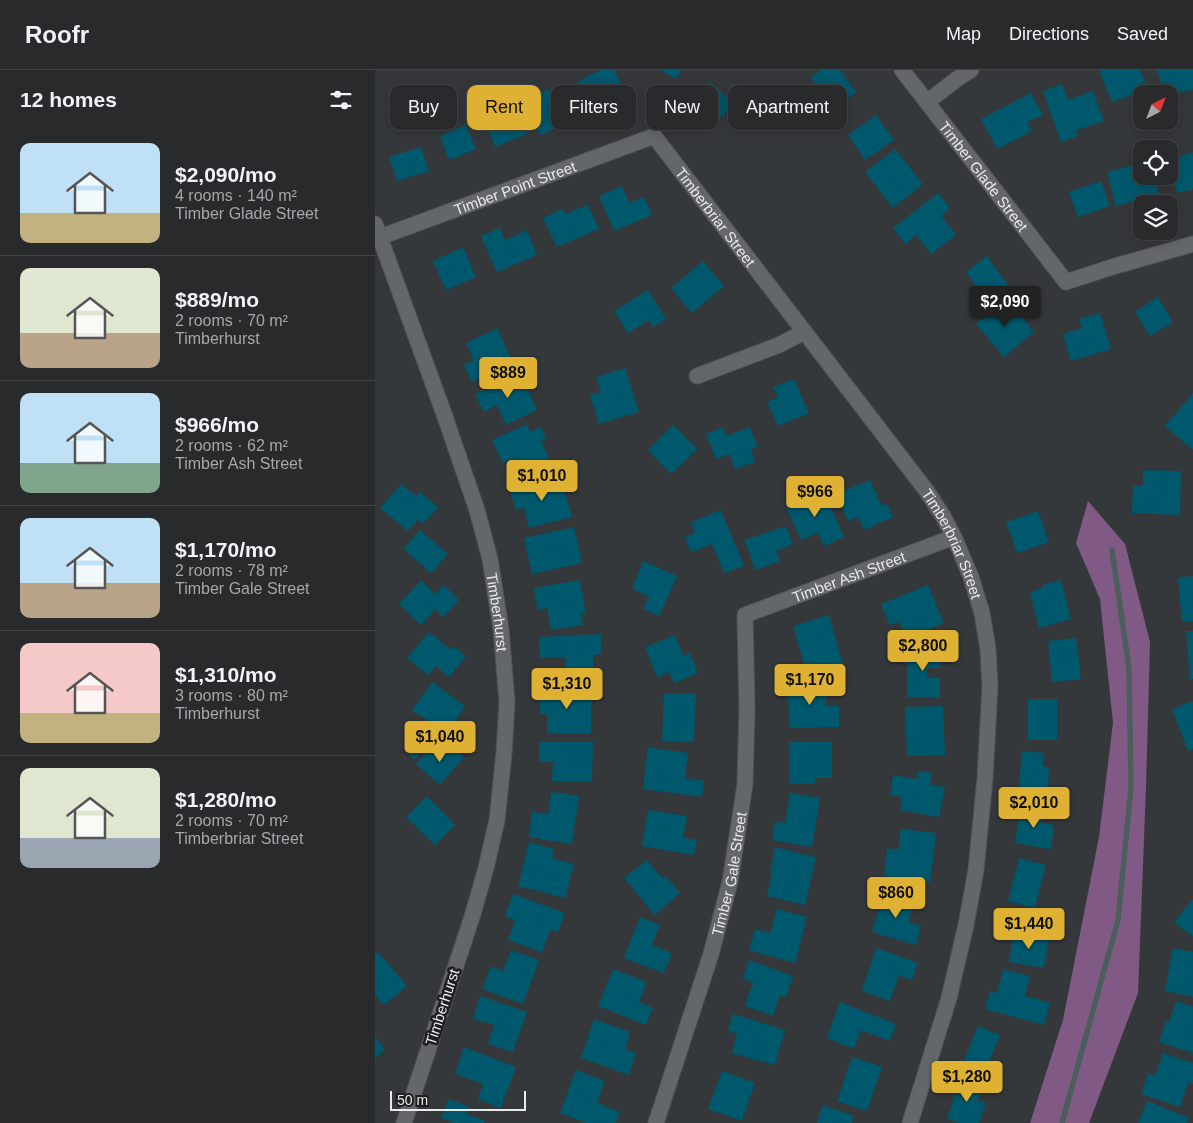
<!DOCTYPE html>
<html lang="en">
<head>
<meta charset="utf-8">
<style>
  body { margin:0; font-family:Helvetica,sans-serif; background:#303234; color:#f1f3f6; height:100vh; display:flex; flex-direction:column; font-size:19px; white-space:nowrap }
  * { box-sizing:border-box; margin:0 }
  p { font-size:16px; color:#a5a7a9 }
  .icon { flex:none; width:28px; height:28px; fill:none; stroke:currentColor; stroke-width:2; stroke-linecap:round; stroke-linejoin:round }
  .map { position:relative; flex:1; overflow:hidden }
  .drawer { display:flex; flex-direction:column; background:#282a2c; width:375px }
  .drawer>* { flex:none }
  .top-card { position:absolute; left:15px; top:15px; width:475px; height:45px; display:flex; gap:10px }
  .needle { width:32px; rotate:42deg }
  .tools { position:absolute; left:758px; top:15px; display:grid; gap:10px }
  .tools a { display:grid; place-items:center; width:45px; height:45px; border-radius:10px; background:#282a2c; box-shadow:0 2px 12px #0003,0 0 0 1px #444648; font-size:25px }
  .scale { position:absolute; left:15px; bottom:12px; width:136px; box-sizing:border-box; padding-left:5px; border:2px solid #e8eaec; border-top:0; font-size:14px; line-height:18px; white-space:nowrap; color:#e8eaec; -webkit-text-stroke:4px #1d1f21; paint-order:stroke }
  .price { position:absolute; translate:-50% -42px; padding:0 11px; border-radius:5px; background:#deb133; color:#111; font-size:16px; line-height:32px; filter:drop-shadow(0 1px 2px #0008) }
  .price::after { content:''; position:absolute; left:50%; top:30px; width:15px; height:11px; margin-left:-8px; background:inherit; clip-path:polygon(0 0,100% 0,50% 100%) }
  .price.selected { background:#222; color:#fff }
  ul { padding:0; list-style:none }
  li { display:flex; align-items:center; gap:15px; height:125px; padding:0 20px }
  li+li { border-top:1px solid #444648 }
  li span { display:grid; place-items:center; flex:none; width:140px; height:100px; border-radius:10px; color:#555 }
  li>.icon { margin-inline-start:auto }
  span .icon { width:60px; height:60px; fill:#fffc; stroke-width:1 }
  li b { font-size:21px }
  h2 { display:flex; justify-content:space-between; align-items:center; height:60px; padding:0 20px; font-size:21px }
  .pill { padding:0 18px; border-radius:10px; background:#282a2c; box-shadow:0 2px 12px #0003,0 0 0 1px #444648; font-size:18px; line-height:45px }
  .pill.selected { background:#deb133; color:#111 }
  header { display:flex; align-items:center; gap:30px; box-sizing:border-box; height:70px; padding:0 25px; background:#282a2c; border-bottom:1px solid #444648 }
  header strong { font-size:24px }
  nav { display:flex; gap:28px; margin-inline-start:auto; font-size:18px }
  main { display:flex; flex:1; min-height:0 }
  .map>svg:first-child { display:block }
  .forest { fill:#805a85 }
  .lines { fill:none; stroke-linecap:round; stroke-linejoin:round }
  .stream { stroke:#4b5e5d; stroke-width:5.5 }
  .building { fill:#00586d }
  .street-casing { stroke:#515457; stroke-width:17 }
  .street { stroke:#63666a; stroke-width:15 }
  .labels { text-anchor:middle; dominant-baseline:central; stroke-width:5; stroke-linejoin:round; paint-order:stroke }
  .street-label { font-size:15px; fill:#e8eaec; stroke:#1d1f21 }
</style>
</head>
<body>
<header>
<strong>Roofr</strong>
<nav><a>Map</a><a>Directions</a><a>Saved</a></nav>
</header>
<main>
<section class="drawer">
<h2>12 homes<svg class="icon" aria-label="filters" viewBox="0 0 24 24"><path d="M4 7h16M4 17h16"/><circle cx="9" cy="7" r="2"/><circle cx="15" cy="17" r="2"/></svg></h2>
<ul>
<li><span style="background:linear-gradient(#bfe0f5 70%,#c2b280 0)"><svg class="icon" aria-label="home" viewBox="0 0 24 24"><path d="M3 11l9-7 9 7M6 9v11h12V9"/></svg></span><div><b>$2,090/mo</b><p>4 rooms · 140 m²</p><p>Timber Glade Street</p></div></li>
<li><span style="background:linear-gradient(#dfe7d0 65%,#b9a48a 0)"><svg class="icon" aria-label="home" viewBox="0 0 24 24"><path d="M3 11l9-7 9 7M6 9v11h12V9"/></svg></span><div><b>$889/mo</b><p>2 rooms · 70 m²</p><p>Timberhurst</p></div></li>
<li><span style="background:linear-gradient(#bfe0f5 70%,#7fa58c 0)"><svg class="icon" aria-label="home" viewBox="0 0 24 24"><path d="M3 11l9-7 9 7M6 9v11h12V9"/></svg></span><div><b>$966/mo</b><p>2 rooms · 62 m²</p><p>Timber Ash Street</p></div></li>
<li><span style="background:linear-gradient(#bfe0f5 65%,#b9a48a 0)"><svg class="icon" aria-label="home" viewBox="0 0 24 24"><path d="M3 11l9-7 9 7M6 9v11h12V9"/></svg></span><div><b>$1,170/mo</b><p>2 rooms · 78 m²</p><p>Timber Gale Street</p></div></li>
<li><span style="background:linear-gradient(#f6c9c9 70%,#c2b280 0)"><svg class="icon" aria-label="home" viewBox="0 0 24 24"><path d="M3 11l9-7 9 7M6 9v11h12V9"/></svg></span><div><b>$1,310/mo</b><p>3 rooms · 80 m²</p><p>Timberhurst</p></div></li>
<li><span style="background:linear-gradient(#dfe7d0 70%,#9aa5b1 0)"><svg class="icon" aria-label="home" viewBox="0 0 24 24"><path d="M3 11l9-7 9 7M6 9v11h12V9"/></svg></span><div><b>$1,280/mo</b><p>2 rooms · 70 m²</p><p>Timberbriar Street</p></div></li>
</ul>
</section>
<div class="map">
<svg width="818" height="1053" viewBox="0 0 818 1053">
  <rect width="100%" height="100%" fill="#35383b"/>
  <polygon class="forest" points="713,431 750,474 775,572 771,717 763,923 714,1053 655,1053 688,950 724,767 738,653 725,529 701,473"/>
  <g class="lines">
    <polyline class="stream" points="687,1053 743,850 756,717 754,598 737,480"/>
  </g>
  <g class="building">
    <polygon points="225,0 239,0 248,17 206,40 193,17"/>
    <polygon points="285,0 306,0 301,9"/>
    <polygon points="446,0 465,0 481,22 459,38 436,7"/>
    <polygon points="724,0 765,0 773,19 737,32"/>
    <polygon points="782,0 818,0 818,19 794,25 794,24 789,24"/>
    <polygon points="336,12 359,34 342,52 319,30"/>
    <polygon points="687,14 693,30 718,21 729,51 701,60 703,66 686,72 668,21"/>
    <polygon points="174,19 185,44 174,48 178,60 165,65 160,53 155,55 145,31"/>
    <polygon points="656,23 668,45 652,52 657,61 622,79 606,49"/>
    <polygon points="140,35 152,64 120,77 109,47"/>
    <polygon points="501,45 519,70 490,90 473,65"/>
    <polygon points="91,55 101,79 74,90 65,66"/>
    <polygon points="46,77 54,101 22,111 14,87"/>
    <polygon points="520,79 548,114 518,138 490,102"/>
    <polygon points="818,82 818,119 802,123 794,95 794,89"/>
    <polygon points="766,93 766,106 780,106 784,125 741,136 732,102"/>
    <polygon points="726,111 735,136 703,147 694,122"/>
    <polygon points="247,116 254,133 269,127 277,145 239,161 224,126"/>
    <polygon points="563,123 575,138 566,146 581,165 556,184 541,165 530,174 518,158"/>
    <polygon points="213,135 224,159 182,177 168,148 187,139 190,144"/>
    <polygon points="125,158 130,170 152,160 162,185 122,202 106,166"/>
    <polygon points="88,177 101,207 71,220 58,191"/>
    <polygon points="612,186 635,218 614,233 591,202"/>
    <polygon points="328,191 349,216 317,243 296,218"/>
    <polygon points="273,220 291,249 278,257 274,250 253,263 239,241"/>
    <polygon points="783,227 798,252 775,266 760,242"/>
    <polygon points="632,228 659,262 629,287 601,254"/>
    <polygon points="725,243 736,279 696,291 688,264 707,258 704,249"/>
    <polygon points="122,258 138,293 97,312 89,295 99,290 91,273"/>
    <polygon points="250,298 264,342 224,354 215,325 226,322 221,307"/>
    <polygon points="145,303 162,340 131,355 122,335 109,342 100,324"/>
    <polygon points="419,309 434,343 403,356 392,332 403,327 398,317"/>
    <polygon points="818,323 818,380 790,356"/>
    <polygon points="152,354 155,362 166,357 171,369 166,371 176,393 147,407 138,388 128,393 117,370"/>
    <polygon points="298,355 322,379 296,404 273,380"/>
    <polygon points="348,357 351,366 375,357 383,377 376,379 380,392 360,399 355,384 341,389 331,364"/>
    <polygon points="768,400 806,401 805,445 757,443 758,415 768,415"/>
    <polygon points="163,409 165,415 187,409 197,447 154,458 149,437 141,440 134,417"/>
    <polygon points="495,410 507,436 512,434 518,447 489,460 483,447 473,451 461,424"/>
    <polygon points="26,414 41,426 45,422 63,437 48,454 43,450 33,461 5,438"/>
    <polygon points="447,418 469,467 449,476 443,463 426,470 410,434"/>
    <polygon points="346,440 369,496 349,503 337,474 316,482 310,467 320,463 316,452"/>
    <polygon points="663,441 674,472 642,483 631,452"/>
    <polygon points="411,456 418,474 401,481 405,491 380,500 370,470"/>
    <polygon points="199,457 207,493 157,504 149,468"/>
    <polygon points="45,460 73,484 56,503 28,479"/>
    <polygon points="268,491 302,506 284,546 268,539 274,526 257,519"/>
    <polygon points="818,506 818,551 807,552 803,508"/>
    <polygon points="46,510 60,524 69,515 84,530 68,547 60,539 46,555 24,534"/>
    <polygon points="205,510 211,543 206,544 208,555 176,560 172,538 163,540 159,518"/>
    <polygon points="686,510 696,549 664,558 655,522 668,518 667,515"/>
    <polygon points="553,515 569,553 531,568 524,552 515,555 506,534"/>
    <polygon points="454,545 468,594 432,604 418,556"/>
    <polygon points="811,561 818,561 818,609 815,609"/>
    <polygon points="54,562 76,580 79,576 91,586 74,607 61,596 53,605 32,588"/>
    <polygon points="226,564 227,584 218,585 219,610 191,612 190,587 165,588 164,567"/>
    <polygon points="300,565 308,586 315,583 323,603 299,613 294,602 282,607 270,577"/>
    <polygon points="701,568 706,609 677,612 673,571"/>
    <polygon points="532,577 565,578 565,598 552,598 552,608 565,608 565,628 532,627"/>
    <polygon points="413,610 450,610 451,636 464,636 464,657 414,658"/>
    <polygon points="57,612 90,636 71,663 37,640"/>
    <polygon points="165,619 216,619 216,663 172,663 172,644 165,644"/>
    <polygon points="289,623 321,624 319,672 287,671"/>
    <rect x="653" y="629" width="29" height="41"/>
    <polygon points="818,631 818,679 813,681 797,639"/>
    <polygon points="568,636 570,685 532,686 530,637"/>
    <polygon points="51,667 57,674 39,690 33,683"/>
    <polygon points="164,672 218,672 217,711 177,711 178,692 164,692"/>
    <polygon points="414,672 457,672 457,708 440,708 440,714 415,714"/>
    <polygon points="74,674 89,687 65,715 41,694 57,675 66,683"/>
    <polygon points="273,677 313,683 310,708 329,711 327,727 268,719"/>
    <polygon points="647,681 669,683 668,697 674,697 673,721 682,721 682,730 643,727"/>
    <polygon points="543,701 557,703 555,715 570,717 564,747 525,740 527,727 515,725 518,705 542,709"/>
    <polygon points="176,722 204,726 197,774 154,767 157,742 173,744"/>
    <polygon points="415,723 445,728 437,777 397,770 400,751 410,753"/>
    <polygon points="52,726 80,755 60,775 31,747"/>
    <polygon points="646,736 669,740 667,753 679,755 676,779 640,773"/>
    <polygon points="273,740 312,746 308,768 322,770 319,785 267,776"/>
    <polygon points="526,759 561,763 555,812 509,806 512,778 523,780"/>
    <polygon points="154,772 179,779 177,788 199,794 190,828 143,816"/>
    <polygon points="400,777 441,787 430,835 392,826 397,802 395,801"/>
    <polygon points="644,788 671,795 660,838 633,831"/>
    <polygon points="272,790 288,809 291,806 305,823 280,845 249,808"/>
    <polygon points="509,821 540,830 533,852 546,856 541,875 497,862"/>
    <polygon points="138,824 190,843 183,862 176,859 167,882 133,870 140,850 130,846"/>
    <polygon points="818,829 818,867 799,852"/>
    <polygon points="402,839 432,847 420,893 374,880 380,859 395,863"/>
    <polygon points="265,847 285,855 277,875 297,883 289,903 249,888"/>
    <polygon points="639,862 674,868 669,898 634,892"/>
    <polygon points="501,878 543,893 537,910 524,905 515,931 487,921"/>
    <polygon points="798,878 818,882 818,927 790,921"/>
    <polygon points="136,880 164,890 148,934 107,919 116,896 128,901"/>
    <polygon points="3,882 32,916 9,935 0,925 0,884"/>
    <polygon points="374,890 418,906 411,927 405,925 398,946 370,936 378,912 368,909"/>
    <polygon points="238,899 272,912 264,932 278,938 271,955 223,936"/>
    <polygon points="628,899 655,906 650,926 675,933 669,955 610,939 615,921 622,923"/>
    <polygon points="105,926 152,942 138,982 113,974 119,955 98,949"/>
    <polygon points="801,931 818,937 818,983 784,972 791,951 794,952"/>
    <polygon points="465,932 521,954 515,971 486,960 479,979 452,968"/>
    <polygon points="358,944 410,960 400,995 357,983 362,964 353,961"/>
    <polygon points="219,949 255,962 250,979 261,983 254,1005 206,988"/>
    <polygon points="603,956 625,965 607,1009 585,1001"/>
    <polygon points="0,966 10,980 0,988"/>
    <polygon points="89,977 141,997 126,1038 103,1029 108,1014 80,1004"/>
    <polygon points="788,983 818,993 818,1014 813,1012 805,1037 766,1024 773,1003 780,1006"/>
    <polygon points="477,987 507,997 492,1041 462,1031"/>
    <polygon points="201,1000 230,1011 222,1033 245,1042 241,1053 211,1053 185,1043"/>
    <polygon points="347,1001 380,1013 367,1051 333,1039"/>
    <polygon points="585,1008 608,1016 603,1031 611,1033 604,1053 585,1053 572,1049"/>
    <polygon points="74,1029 94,1037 91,1044 110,1051 109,1053 79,1053 66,1048"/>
    <polygon points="772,1031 814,1048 812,1053 763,1053"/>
    <polygon points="448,1035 479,1046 477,1053 442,1053"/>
  </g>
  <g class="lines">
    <g class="street-casing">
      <g id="street">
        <path id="s1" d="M527,0L691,212L737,197L818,174"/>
        <polyline points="552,32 582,9 596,0"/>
        <path id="s2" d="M0,154L68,341L102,440L115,489L126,559L132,632L129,683L122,750L111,798L97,847L29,1053"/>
        <path id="s3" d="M0,169L279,66L551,420L568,446L579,467L596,507L607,543L613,579L615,616L610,708L601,800L591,855L574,928L535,1053"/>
        <polyline points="322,306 404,275 429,262"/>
        <path id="s4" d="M281,1053L336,884L355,812L370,714L372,639L370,545L579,467"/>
      </g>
    </g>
    <use href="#street" class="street"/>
  </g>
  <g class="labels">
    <g class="street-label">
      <text stroke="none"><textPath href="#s1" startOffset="134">Timber Glade Street</textPath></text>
      <text stroke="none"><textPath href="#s3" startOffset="149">Timber Point Street</textPath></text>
      <text stroke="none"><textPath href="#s3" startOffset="399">Timberbriar Street</textPath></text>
      <text stroke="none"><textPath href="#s3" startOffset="804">Timberbriar Street</textPath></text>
      <text stroke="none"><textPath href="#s4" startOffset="631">Timber Ash Street</textPath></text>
      <text stroke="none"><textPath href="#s2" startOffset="408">Timberhurst</textPath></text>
      <text stroke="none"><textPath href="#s4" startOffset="260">Timber Gale Street</textPath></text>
      <text transform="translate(67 937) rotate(-72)">Timberhurst</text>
    </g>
  </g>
</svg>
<div class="tools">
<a><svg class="needle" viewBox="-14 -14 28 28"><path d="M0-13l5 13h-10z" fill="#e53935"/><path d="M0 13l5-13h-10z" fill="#a5a7a9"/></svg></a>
<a><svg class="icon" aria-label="locate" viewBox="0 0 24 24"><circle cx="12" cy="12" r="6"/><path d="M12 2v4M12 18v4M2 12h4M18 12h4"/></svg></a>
<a><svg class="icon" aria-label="layers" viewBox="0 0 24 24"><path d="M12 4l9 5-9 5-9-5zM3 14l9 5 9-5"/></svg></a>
</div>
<div class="scale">50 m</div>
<b class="price selected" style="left:630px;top:258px">$2,090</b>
<b class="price" style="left:133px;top:329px">$889</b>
<b class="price" style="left:167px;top:432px">$1,010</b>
<b class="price" style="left:440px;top:448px">$966</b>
<b class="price" style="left:548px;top:602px">$2,800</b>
<b class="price" style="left:435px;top:636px">$1,170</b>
<b class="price" style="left:192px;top:640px">$1,310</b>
<b class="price" style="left:65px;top:693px">$1,040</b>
<b class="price" style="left:659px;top:759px">$2,010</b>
<b class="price" style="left:521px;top:849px">$860</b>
<b class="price" style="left:654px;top:880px">$1,440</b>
<b class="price" style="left:592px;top:1033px">$1,280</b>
<div class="top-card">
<a class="pill">Buy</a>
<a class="pill selected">Rent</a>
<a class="pill">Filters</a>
<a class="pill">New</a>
<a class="pill">Apartment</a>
</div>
</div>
</main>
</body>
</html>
